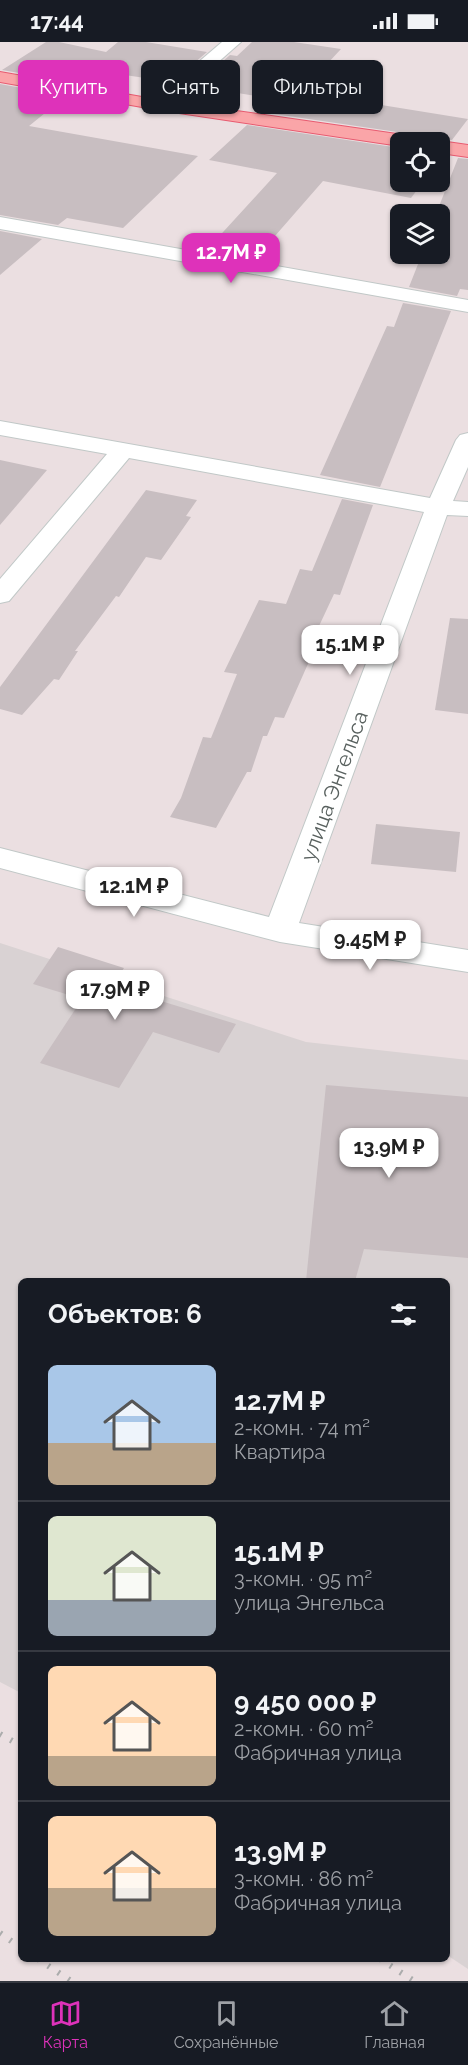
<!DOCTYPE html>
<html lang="ru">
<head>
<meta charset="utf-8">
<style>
  body { margin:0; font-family:Raleway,sans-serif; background:#242831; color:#f1f3f6; height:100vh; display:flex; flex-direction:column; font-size:22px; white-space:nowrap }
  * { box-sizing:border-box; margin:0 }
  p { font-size:20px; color:#9ea1a6 }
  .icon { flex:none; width:33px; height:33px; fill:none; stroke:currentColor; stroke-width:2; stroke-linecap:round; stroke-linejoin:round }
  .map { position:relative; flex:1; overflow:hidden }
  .drawer { position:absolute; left:18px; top:1236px; width:432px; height:684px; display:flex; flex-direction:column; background:#171b24; border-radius:9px; box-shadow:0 2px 4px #0004 }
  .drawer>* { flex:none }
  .banner { position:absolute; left:18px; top:18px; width:432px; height:54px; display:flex; gap:12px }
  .buttons { position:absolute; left:390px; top:90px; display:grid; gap:12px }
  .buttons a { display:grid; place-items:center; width:60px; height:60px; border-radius:9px; background:#171b24; box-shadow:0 2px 4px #0004; font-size:30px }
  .price { position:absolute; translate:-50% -51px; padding:0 14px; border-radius:12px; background:#fff; color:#222; font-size:20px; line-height:39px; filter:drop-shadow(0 2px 3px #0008) }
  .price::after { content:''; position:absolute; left:50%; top:36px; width:18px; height:14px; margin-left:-9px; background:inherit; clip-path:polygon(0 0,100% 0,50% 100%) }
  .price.current { background:#de32ba; color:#fff }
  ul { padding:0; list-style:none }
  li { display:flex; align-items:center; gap:18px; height:150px; padding:0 30px }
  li+li { border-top:2px solid #363941 }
  li span { display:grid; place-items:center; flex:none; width:168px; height:120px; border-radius:9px; color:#555 }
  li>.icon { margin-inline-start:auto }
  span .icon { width:72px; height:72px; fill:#fffc; stroke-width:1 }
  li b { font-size:26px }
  h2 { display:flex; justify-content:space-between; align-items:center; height:72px; padding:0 30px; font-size:26px }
  .chip { padding:0 21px; border-radius:9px; background:#171b24; box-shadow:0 2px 4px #0004; font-size:21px; line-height:54px }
  .chip.current { background:#de32ba; color:#fff }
  .status { display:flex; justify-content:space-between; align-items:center; height:42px; padding:0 30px; background:#171b24; direction:ltr }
  .status svg { height:16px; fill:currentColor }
  .dock { display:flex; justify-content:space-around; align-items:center; height:84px; border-top:2px solid #363941; background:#171b24; font-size:16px; color:#9ea1a6 }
  .dock a { display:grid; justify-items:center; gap:3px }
  .dock .current { color:#de32ba }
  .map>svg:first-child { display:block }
  .industrial { fill:#d9d2d3 }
  .building { fill:#c8bec1 }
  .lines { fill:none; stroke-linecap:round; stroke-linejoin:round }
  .minor-casing { stroke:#c1c8c7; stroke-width:2 }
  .major-casing { stroke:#e85b70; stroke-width:2 }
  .minor { fill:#fff; fill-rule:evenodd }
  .major { fill:#faa5a8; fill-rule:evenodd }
  .rail { stroke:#abacac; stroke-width:6; stroke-dasharray:2 10; stroke-linecap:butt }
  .labels { text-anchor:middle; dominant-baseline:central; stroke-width:4.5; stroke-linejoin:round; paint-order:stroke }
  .street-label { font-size:21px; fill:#58605e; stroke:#fff }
</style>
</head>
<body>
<div class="status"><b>17:44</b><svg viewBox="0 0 49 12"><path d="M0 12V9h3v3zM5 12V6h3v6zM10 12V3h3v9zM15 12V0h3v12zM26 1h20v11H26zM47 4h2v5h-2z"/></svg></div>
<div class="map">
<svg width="468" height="1939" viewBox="0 0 468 1939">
  <rect width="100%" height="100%" fill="#ebdfe1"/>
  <polygon class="industrial" points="0,901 306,1000 468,1018 468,1927 447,1913 447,1239 21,1239 21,1651 0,1640"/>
  <g class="building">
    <polygon points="46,0 59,0 106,10 118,0 146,0 207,10 172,40 98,29 81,42 2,28"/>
    <polygon points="252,0 294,0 341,7 301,50 468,77 452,98 440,97 433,100 422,100 419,94 411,92 261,70 275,57 195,44 230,13 237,14"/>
    <polygon points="0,42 66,54 29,84 198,114 123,186 67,176 58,183 0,173"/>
    <polygon points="247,83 400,106 400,140 423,140 411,156 323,139 261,210 213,201 277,131 209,118"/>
    <polygon points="458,116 468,117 468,248 460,247 457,254 409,245 422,212 440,212 440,172 436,172"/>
    <polygon points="0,189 42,197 0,233"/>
    <polygon points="403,261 451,269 380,445 320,433 387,284 394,285"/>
    <polygon points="0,418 47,428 0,483"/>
    <polygon points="146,448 197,458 186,474 191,475 161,518 146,515 119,555 116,554 75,609 78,609 59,638 54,637 22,673 0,667 0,645"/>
    <polygon points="342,457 373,463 340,553 334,552 305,614 311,615 284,676 275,675 267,694 263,694 251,730 247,730 216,786 170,775 181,756 203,695 211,696 237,632 224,630 259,558 286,562 300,527 312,529"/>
    <polygon points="450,576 468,577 468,672 435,668"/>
    <polygon points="376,782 460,790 456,830 371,822"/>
    <polygon points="58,905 124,926 112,944 236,982 219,1011 153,990 119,1046 40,1021 82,957 33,942"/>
    <polygon points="326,1043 468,1055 468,1216 364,1207 355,1239 306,1239"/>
  </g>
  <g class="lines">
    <g class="minor-casing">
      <g id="minor">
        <polygon points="222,0 241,0 165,67 153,67 150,63 153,59"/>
        <polygon points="0,175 468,258 468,270 0,187"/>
        <polygon points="0,379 430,456 456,398 460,393 468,391 468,425 453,459 468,460 468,474 447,473 299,881 468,908 468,930 280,900 0,826 0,806 269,875 424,470 129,416 9,559 0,561 0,537 107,412 0,393"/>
      </g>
    </g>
    <g class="major-casing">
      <g id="major">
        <polygon points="0,30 159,58 411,94 418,96 420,100 400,100 400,104 159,68 0,40"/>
        <polygon points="440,99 468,103 468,115 440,111 440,100 435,100"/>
      </g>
    </g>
    <use href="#minor" class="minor"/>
    <use href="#major" class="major"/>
    <g class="rail">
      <polyline points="0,1692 21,1704"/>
      <polyline points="0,1891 21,1906"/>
      <polyline points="38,1917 71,1939"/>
      <polyline points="380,1917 414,1939"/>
    </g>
  </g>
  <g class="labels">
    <g class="street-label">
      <text transform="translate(334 744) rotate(-70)">улица Энгельса</text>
    </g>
  </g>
</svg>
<div class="buttons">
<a><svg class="icon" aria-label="locate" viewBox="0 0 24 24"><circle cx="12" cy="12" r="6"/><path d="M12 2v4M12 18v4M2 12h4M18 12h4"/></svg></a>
<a><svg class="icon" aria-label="layers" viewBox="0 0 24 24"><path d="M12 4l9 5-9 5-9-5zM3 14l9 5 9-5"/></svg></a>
</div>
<b class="price current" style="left:231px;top:242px">12.7M ₽</b>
<b class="price" style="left:350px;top:634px">15.1M ₽</b>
<b class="price" style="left:134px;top:876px">12.1M ₽</b>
<b class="price" style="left:370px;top:929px">9.45M ₽</b>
<b class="price" style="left:115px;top:979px">17.9M ₽</b>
<b class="price" style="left:389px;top:1137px">13.9M ₽</b>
<div class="banner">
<a class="chip current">Купить</a>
<a class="chip">Снять</a>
<a class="chip">Фильтры</a>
</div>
<section class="drawer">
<h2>Объектов: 6<svg class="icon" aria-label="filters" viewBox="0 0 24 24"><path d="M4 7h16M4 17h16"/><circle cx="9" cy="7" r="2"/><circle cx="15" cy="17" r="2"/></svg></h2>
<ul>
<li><span style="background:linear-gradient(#a9c7e8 65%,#b9a48a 0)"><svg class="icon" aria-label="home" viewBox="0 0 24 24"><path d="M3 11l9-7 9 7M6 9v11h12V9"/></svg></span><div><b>12.7M ₽</b><p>2-комн. · 74 m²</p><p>Квартира</p></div></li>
<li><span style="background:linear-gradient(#dfe7d0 70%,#9aa5b1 0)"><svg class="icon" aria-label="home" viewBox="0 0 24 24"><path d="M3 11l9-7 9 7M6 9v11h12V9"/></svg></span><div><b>15.1M ₽</b><p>3-комн. · 95 m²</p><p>улица Энгельса</p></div></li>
<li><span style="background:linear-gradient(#ffd9b3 75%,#b9a48a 0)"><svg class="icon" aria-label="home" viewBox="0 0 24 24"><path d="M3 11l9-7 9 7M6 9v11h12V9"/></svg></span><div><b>9 450 000 ₽</b><p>2-комн. · 60 m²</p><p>Фабричная улица</p></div></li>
<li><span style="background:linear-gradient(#ffd9b3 60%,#b9a48a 0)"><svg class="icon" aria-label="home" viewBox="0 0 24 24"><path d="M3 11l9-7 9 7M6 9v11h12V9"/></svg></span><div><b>13.9M ₽</b><p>3-комн. · 86 m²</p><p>Фабричная улица</p></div></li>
</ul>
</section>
</div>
<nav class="dock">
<a class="current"><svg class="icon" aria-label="map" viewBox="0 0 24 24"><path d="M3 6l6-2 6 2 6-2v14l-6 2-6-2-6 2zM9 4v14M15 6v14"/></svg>Карта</a>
<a><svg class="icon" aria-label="saved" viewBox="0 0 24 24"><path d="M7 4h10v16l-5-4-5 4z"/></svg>Сохранённые</a>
<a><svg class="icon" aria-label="home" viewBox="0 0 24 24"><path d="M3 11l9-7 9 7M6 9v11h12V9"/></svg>Главная</a>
</nav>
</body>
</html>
